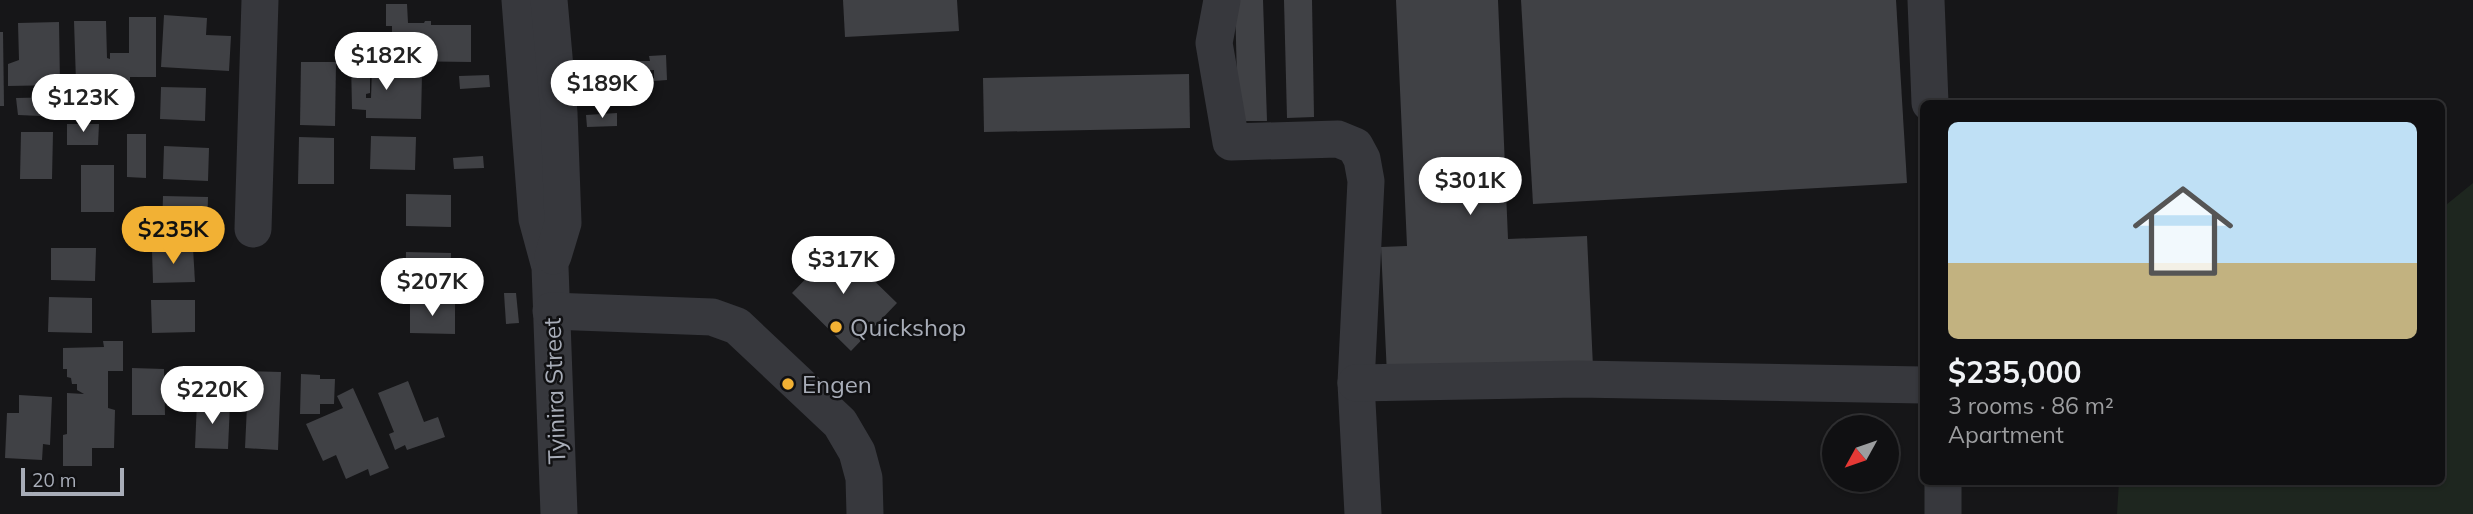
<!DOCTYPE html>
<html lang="en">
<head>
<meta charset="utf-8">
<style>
  body { margin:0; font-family:Mulish,sans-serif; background:#1e1e20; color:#f1f3f6; height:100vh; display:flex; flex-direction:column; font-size:26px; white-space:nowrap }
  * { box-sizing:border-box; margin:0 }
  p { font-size:23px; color:#9c9d9f }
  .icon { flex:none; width:38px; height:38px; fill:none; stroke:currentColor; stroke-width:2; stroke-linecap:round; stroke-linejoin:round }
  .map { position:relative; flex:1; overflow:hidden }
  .drawer { position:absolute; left:1920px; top:100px; width:525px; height:385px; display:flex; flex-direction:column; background:#101012; border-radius:10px; box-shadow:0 2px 5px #0004,0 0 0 2px #303032 }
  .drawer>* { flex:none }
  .needle { width:46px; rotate:230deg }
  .controls { position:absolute; left:1822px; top:415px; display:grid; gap:14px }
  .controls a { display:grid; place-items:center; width:77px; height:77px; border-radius:50%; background:#101012; box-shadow:0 2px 5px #0004,0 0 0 2px #303032; font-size:35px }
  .scale { position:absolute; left:21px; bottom:18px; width:103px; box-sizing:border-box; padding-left:7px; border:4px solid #a8adb8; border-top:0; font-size:19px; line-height:24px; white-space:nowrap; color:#a8adb8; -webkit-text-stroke:5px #111113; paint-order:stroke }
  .price { position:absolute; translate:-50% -60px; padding:0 16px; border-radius:24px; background:#fff; color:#222; font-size:23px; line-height:46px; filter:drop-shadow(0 2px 4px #0008) }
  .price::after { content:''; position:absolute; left:50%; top:42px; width:21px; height:16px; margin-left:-10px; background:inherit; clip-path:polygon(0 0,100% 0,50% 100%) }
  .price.current { background:#f2b134; color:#111 }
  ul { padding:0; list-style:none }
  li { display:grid; align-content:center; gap:14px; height:371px; padding:0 28px }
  li span { display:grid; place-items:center; height:217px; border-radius:10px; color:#555 }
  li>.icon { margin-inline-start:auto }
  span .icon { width:126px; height:126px; fill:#fffc; stroke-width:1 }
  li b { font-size:30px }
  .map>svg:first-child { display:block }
  .green { fill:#1e261f }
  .building { fill:#404145 }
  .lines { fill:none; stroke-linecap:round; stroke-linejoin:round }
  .minor { stroke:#37383d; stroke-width:37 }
  .poi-dot { fill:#f2b134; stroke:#111113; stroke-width:2.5 }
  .labels { text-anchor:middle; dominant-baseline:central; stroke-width:5; stroke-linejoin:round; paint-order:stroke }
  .poi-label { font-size:24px; fill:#a8adb8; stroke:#111113; text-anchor:start }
  .street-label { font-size:24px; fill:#a8adb8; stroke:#111113 }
</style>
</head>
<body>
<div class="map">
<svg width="2473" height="514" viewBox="0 0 2473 514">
  <rect width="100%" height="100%" fill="#161618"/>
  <polygon class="green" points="2473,183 2473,514 2117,514 2119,481 2441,481 2441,209"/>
  <g class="building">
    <polygon points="843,0 957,0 959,31 845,37"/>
    <polygon points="1235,0 1263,0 1267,121 1238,121"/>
    <polygon points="1284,0 1312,0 1314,117 1287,118"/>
    <polygon points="1396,0 1498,0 1508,239 1587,236 1593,367 1387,375 1381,247 1407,246"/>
    <polygon points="1521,0 1896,0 1907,183 1533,204"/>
    <polygon points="386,4 407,4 408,23 424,23 425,21 431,21 431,25 471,25 471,62 398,61 398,46 392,44 392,26 386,26"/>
    <polygon points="164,15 207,18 206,35 231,36 229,71 161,67"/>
    <polygon points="129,17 156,17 156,77 130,77 130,81 76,82 74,21 106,21 107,58 110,59 110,53 129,53"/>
    <polygon points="59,22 60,85 8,86 8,64 19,60 18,23"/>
    <polygon points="0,32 3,32 4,106 0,106"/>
    <polygon points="666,55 667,80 654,81 654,70 635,71 635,61 650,61 649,56"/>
    <polygon points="370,60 370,93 366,94 366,98 371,98 372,69 396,69 396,73 422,74 421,119 366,118 366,110 352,109 351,61"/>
    <polygon points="301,62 336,62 335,126 300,125"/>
    <polygon points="1189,74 1190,128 984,132 983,78"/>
    <polygon points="489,75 490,87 460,89 459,76"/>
    <polygon points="117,85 117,107 76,107 75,86"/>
    <polygon points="161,87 206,88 205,121 160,119"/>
    <polygon points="616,91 617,102 587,104 586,92"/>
    <polygon points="64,97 64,117 18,115 16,98"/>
    <polygon points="617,113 617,126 587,127 586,115"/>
    <polygon points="67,124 99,124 98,145 67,145"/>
    <polygon points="21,132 53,132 52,179 20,179"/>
    <polygon points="127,134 146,134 146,178 127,177"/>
    <polygon points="371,136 416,137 415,170 370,169"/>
    <polygon points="299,137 334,138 334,184 298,184"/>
    <polygon points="164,146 209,148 208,181 163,179"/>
    <polygon points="483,156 484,168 454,169 453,158"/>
    <rect x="81" y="165" width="33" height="47"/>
    <polygon points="406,194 451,195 451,227 406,226"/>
    <polygon points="163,196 208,197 207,230 162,229"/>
    <polygon points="828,236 897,303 851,351 792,293 822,262 812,253"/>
    <polygon points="51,248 96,248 95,281 51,280"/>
    <polygon points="193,248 195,282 153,283 152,250"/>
    <polygon points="406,252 451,253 450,286 405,285"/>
    <polygon points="504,293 516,293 519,323 506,324"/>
    <polygon points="49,297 92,298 92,333 48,332"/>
    <polygon points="151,300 195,300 195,332 152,333"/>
    <polygon points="410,301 455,302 455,334 410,333"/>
    <polygon points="103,341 123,341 123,371 108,371 108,408 115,410 114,448 92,448 92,466 63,466 63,435 67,434 67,393 84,394 77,390 77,384 72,384 71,378 67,377 67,369 63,369 63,348 104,347"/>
    <polygon points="132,368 164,369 165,415 132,415"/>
    <polygon points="244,371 281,372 278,450 245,448 247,406 242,406"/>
    <polygon points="301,374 320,375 320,379 335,379 334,404 320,404 320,414 300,414"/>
    <polygon points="408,381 424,422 438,417 445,437 407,450 405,445 395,450 389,434 394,432 378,393"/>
    <polygon points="353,388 389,468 370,476 368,469 346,479 336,455 323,461 306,424 343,408 337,396"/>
    <polygon points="19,395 52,397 50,445 43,444 42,460 5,458 7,413 19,413"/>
    <polygon points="197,402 230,403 228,449 195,448"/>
  </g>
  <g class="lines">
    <g class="minor">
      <polyline points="520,0 537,219 550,267 559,514"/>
      <polyline points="549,0 559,113 563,223 553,256"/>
      <polyline points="1222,0 1214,43 1231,142 1338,139 1355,146 1362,159 1366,181 1356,383 1363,514"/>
      <polyline points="1926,0 1930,103"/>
      <polyline points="253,229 260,0"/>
      <polyline points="551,311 712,317 737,326 840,423 857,452 864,478 865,514"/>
      <polyline points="1356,383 1577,379 1923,385"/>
      <polyline points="1943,514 1943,481"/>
    </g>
  </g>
  <g class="poi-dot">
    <circle cx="836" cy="327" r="7"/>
    <circle cx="788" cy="384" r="7"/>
  </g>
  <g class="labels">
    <g class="poi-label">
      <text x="850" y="327">Quickshop</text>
      <text x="802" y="384">Engen</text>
    </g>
    <g class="street-label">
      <text transform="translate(554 391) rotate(-92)">Tyinira Street</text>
    </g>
  </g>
</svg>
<div class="controls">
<a><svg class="needle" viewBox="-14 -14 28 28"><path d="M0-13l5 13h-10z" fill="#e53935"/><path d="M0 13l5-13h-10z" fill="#9c9d9f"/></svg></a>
</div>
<div class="scale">20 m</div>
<b class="price" style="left:386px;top:92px">$182K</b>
<b class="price" style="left:602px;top:120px">$189K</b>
<b class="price" style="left:83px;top:134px">$123K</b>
<b class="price" style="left:1470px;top:217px">$301K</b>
<b class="price current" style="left:173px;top:266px">$235K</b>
<b class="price" style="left:843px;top:296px">$317K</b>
<b class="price" style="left:432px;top:318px">$207K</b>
<b class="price" style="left:212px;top:426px">$220K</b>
<section class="drawer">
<ul>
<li><span style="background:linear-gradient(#bfe0f5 65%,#c2b280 0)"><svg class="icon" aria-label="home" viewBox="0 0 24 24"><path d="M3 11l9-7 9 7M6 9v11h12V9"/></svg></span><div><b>$235,000</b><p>3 rooms · 86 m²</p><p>Apartment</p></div></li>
</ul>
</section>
</div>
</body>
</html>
